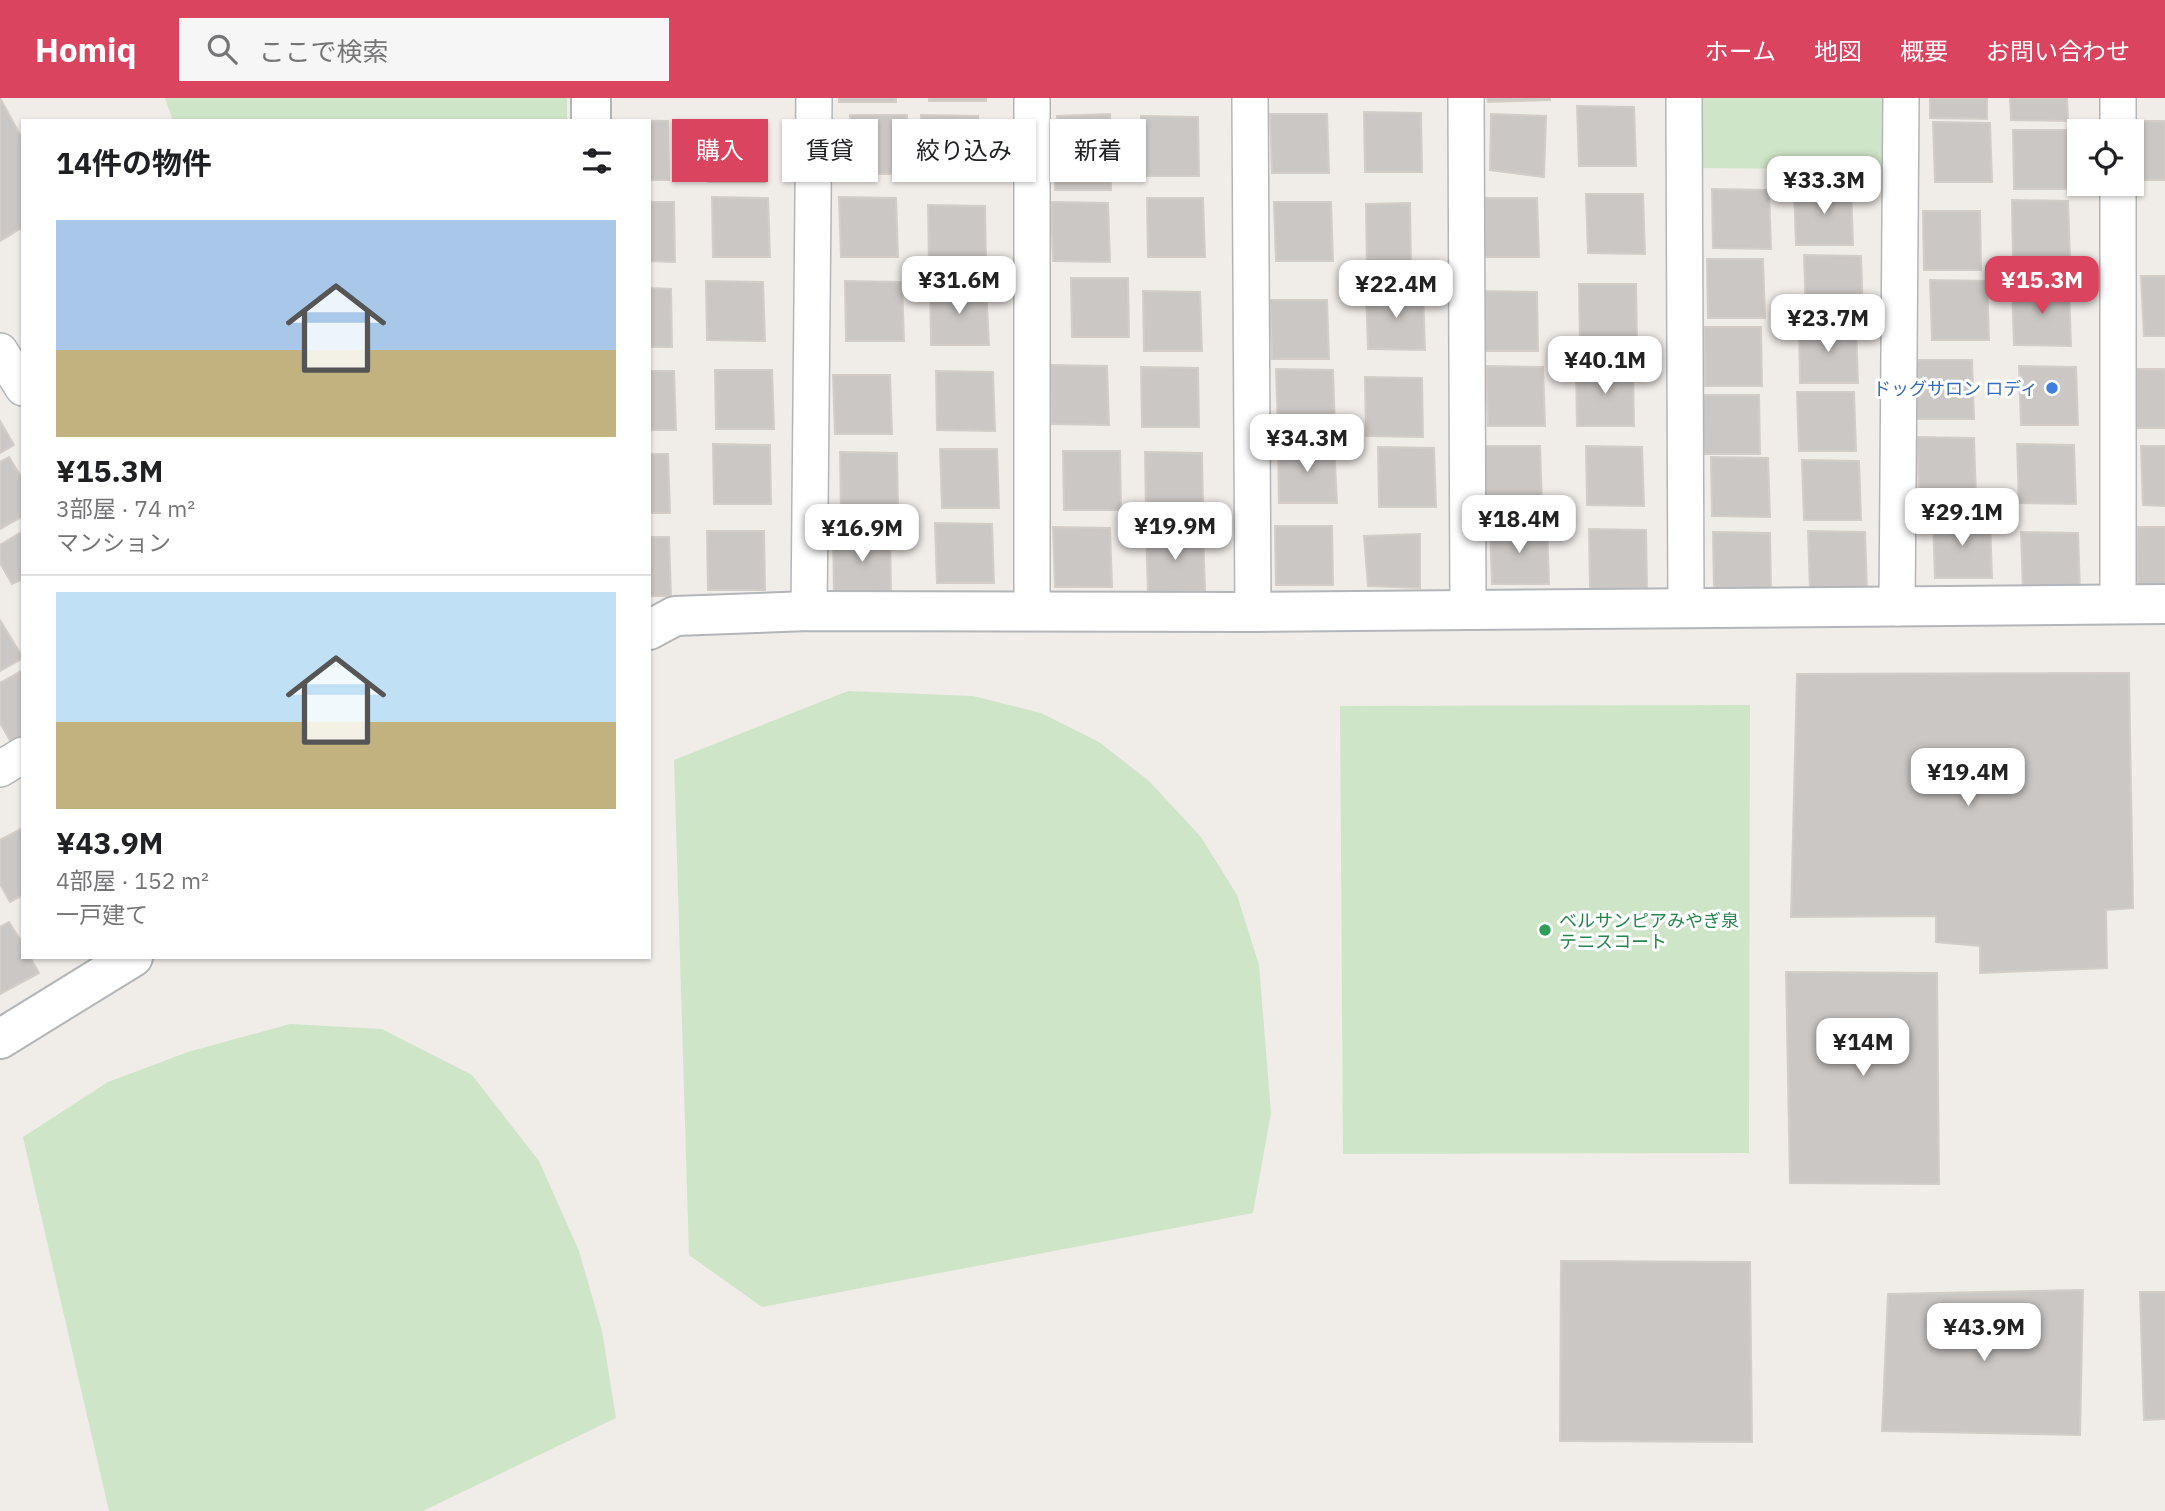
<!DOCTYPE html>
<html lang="ja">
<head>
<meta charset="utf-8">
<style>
  body { margin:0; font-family:"IBM Plex Sans","Noto Sans JP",sans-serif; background:#f6f6f6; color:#202124; height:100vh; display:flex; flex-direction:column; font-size:26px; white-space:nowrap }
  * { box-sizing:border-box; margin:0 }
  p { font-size:23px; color:#757577 }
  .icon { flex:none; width:38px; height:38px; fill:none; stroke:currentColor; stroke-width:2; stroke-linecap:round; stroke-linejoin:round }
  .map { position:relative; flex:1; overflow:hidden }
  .panel { position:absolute; left:21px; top:21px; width:630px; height:840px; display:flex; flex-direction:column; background:#fff; border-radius:0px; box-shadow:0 2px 5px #0004 }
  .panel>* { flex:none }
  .hud { position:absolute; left:672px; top:21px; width:665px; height:63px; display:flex; gap:14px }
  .fabs { position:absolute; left:2067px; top:21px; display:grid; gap:14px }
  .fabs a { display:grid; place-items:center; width:77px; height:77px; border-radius:0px; background:#fff; box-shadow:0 2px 5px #0004; font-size:35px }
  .price { position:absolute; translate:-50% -60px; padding:0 16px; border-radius:14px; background:#fff; color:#222; font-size:23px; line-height:46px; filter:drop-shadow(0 2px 4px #0008) }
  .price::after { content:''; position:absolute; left:50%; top:42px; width:21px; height:16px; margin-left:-10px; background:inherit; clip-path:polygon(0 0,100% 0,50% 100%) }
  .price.current { background:#da445e; color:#fff }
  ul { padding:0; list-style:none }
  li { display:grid; align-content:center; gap:14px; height:371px; padding:0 35px }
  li+li { border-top:2px solid #e0e0e0 }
  li span { display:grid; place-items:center; height:217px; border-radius:0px; color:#555 }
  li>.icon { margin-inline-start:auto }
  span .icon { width:126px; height:126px; fill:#fffc; stroke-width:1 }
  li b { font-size:30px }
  h2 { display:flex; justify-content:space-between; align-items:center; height:84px; padding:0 35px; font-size:30px }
  .chip { padding:0 24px; border-radius:0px; background:#fff; box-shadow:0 2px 5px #0004; font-size:24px; line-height:63px }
  .chip.current { background:#da445e; color:#fff }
  header { display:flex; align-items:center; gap:42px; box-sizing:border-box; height:98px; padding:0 35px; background:#da445e; color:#fff }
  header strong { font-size:33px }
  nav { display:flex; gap:38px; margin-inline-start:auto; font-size:24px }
  .search { width:490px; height:63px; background:#f6f6f6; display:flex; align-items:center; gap:18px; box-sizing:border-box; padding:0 24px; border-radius:0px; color:#757577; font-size:26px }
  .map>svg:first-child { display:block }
  .green { fill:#cfe5c7 }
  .building { fill:#cbc7c4; stroke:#d4cdc7; stroke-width:2 }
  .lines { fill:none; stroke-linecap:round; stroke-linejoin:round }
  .street-casing { stroke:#b3b6b9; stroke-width:38 }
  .secondary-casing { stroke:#b2b6b9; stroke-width:42 }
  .street { stroke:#fff; stroke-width:35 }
  .secondary { stroke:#fff; stroke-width:38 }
  .shop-dot { fill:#3f7fe0; stroke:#fff; stroke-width:2.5 }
  .leisure-dot { fill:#2e9e5b; stroke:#fff; stroke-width:2.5 }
  .labels { text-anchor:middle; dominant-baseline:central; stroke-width:6; stroke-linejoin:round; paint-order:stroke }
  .shop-label { font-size:18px; fill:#366cbe; stroke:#fff; text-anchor:end }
  .leisure-label { font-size:18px; fill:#27864d; stroke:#fff; text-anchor:start }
</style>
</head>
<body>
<header>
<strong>Homiq</strong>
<div class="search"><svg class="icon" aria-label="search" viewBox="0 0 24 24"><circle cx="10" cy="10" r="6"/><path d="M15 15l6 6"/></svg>ここで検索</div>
<nav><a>ホーム</a><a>地図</a><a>概要</a><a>お問い合わせ</a></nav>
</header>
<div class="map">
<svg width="2165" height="1413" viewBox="0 0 2165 1413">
  <rect width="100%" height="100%" fill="#f0ece8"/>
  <g class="green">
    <polygon points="165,0 567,0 567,23 173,23"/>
    <polygon points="1701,0 1884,0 1884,72 1700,70"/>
    <polygon points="848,593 973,598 1041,615 1099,644 1149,683 1201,739 1237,797 1259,867 1271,1015 1253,1115 762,1209 689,1157 674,662"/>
    <polygon points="1750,607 1749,1055 1343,1056 1340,608"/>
    <polygon points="290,926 382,931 472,977 539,1063 579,1153 602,1233 616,1320 423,1413 109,1413 23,1039 108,984 188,954"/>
  </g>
  <g class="building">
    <polygon points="0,0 23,42 23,129 0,143"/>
    <rect x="839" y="0" width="57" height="4"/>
    <rect x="929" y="0" width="57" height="3"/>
    <polygon points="1487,0 1550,0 1550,2 1488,4"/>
    <polygon points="1930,0 1987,0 1987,21 1930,20"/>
    <polygon points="2010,0 2067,0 2068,23 2011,22"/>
    <polygon points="1577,8 1634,9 1636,68 1579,68"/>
    <polygon points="1364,14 1421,15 1422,74 1365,74"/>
    <polygon points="1110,16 1111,92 1055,92 1057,18"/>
    <polygon points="1270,16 1327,16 1329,75 1272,75"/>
    <polygon points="1491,16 1546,18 1544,79 1490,72"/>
    <polygon points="850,17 907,17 908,76 851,76"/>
    <polygon points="921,17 978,18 980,77 923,76"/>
    <polygon points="1141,18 1198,19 1199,78 1142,78"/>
    <polygon points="611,22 668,23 669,82 649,82 649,23"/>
    <polygon points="2142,23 2165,23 2165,82 2143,82"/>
    <polygon points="707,24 763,25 765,84 708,84"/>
    <polygon points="1933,24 1990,25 1992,84 1935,84"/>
    <polygon points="2013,32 2070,32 2071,91 2014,91"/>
    <polygon points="1794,88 1851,88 1853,147 1796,147"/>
    <polygon points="1712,91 1769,92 1771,151 1713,150"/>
    <polygon points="1586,96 1643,96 1645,156 1588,155"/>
    <polygon points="712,99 768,100 770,159 713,159"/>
    <polygon points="839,99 896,100 898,159 841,159"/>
    <polygon points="1147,100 1203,100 1205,159 1148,159"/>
    <polygon points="1481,100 1537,100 1539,159 1482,159"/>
    <polygon points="2012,102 2068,103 2070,162 2013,162"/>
    <polygon points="649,104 674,104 675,164 649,163"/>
    <polygon points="1051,104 1108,105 1110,164 1053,163"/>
    <polygon points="1274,104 1331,104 1333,163 1276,163"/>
    <polygon points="1410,105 1411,172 1367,175 1366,106"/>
    <polygon points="928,107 985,108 986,167 929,167"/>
    <polygon points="1923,113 1980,113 1981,172 1924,172"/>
    <polygon points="1804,157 1861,158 1863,217 1806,217"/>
    <polygon points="1707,161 1763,161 1765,220 1708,220"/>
    <polygon points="2141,178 2165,178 2165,238 2144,238"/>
    <polygon points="1071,180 1128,180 1129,239 1072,239"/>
    <polygon points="1930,182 1987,183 1989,242 1932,242"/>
    <polygon points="706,183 763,184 765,243 707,242"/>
    <polygon points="845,183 902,184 904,243 846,243"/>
    <polygon points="1579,186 1636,186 1637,245 1580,246"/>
    <polygon points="930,188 986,188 989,247 931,247"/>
    <polygon points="2012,188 2069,189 2071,248 2014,247"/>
    <polygon points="649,190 671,191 672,249 649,249"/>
    <polygon points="1366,192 1423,193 1425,252 1368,251"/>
    <polygon points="1143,193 1200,194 1202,253 1144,253"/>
    <polygon points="1480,193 1537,194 1538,253 1481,253"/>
    <polygon points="1270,202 1327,202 1329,261 1272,261"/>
    <polygon points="1799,226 1856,226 1858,285 1800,285"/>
    <polygon points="1704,229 1761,229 1762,288 1705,288"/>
    <polygon points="1916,262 1972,262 1974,321 1917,321"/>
    <polygon points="1050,267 1107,268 1109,327 1051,326"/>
    <polygon points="1486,268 1543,269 1545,328 1488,328"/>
    <polygon points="1576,268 1633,269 1634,328 1577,328"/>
    <polygon points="2019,268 2076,269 2078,327 2021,327"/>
    <polygon points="1141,269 1198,270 1199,329 1142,329"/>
    <polygon points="1276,271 1333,272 1335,331 1278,331"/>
    <polygon points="2134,271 2165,271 2165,330 2136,330"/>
    <polygon points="715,272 772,272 774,331 716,331"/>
    <polygon points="649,273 674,273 676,332 649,332"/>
    <polygon points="936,273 993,274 995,333 937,332"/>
    <polygon points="833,277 890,277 892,336 835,336"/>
    <polygon points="1365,279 1422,280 1423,339 1366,338"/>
    <polygon points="1797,294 1854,294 1856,353 1799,353"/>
    <polygon points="1702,297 1759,297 1760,356 1703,356"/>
    <polygon points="0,323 14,347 0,355"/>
    <polygon points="1917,339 1974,340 1976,399 1919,399"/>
    <polygon points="713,346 770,347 771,406 714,406"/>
    <polygon points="1278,346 1334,346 1337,405 1279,405"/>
    <polygon points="2017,346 2074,347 2076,406 2019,405"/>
    <polygon points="1483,348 1540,348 1542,408 1485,407"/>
    <polygon points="1586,348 1642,349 1644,408 1587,407"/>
    <polygon points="2141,348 2165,348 2165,408 2143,407"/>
    <polygon points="1378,349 1434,350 1436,409 1379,409"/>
    <polygon points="940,351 997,351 999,410 942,410"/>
    <polygon points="1063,353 1120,353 1121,412 1064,412"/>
    <polygon points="840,354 897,355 898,414 841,414"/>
    <polygon points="1145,354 1202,355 1203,414 1146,414"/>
    <polygon points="649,356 668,356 670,415 649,415"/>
    <polygon points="9,359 23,382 23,418 0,431 0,364"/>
    <polygon points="1711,359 1768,360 1770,419 1712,418"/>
    <polygon points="1802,362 1859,363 1861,422 1804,422"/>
    <polygon points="1933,420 1990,421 1992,480 1935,480"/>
    <polygon points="935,425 992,426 994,485 937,485"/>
    <polygon points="1490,427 1547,428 1549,486 1492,486"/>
    <polygon points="1275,428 1332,428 1333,487 1276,487"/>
    <polygon points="1053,429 1110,430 1112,489 1055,489"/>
    <polygon points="2137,429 2165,429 2165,489 2138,489"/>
    <polygon points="1589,431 1646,432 1647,490 1590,491"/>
    <polygon points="23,433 23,481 12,486 0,465 0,447"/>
    <polygon points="707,433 764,433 765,492 708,492"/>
    <polygon points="1808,433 1865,434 1867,493 1810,493"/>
    <polygon points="1146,434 1203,434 1205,493 1148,494"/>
    <polygon points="1713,434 1770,435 1771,494 1714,494"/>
    <polygon points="2021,434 2078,435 2080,494 2023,493"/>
    <polygon points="833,436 890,436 891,495 834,495"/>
    <polygon points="1420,436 1420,490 1368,488 1364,438"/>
    <polygon points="649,439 669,439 671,498 649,498"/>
    <polygon points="0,522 23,560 0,573"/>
    <polygon points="23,572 23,640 12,646 0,625 0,585"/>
    <polygon points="2129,575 2133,810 2106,812 2107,870 1980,875 1980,848 1936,844 1936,818 1791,819 1797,576"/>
    <polygon points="23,730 23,797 10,804 0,786 0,742"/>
    <polygon points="9,824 23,846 23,859 30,859 39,875 0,896 0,829"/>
    <polygon points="1786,874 1937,875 1939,1086 1790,1085"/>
    <polygon points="1561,1163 1750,1164 1752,1344 1560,1343"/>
    <polygon points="2083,1192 2080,1337 1882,1333 1888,1196"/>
    <polygon points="2140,1194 2165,1194 2165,1321 2144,1322"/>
  </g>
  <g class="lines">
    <g class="street-casing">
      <g id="street">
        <polyline points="1032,0 1032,513"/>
        <polyline points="1250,0 1253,514"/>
        <polyline points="1466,0 1468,512"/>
        <polyline points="1684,0 1686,511"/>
        <polyline points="2118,0 2118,33"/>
        <polyline points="2118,86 2118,506"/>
        <polyline points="0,253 23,290"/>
        <polyline points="1897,510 1901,0"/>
        <polyline points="809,513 814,0"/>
        <polyline points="0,671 23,657"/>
      </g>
    </g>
    <g class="secondary-casing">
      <g id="secondary">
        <polyline points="591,0 591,23"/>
        <polyline points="649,532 675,518 809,513 1253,514 2165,506"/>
        <polyline points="0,941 133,859"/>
      </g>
    </g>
    <use href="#street" class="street"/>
    <use href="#secondary" class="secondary"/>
  </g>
  <circle class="shop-dot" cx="2052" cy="290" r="7"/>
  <circle class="leisure-dot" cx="1545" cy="832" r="7"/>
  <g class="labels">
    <g class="shop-label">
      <text x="2038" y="290">ドッグサロン ロディ</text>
    </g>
    <g class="leisure-label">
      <text x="1559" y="822">ベルサンピアみやぎ泉<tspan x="1559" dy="21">テニスコート</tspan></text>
    </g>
  </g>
</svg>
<div class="fabs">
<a><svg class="icon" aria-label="locate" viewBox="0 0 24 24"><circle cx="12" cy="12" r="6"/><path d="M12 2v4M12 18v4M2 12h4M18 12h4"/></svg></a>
</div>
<b class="price" style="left:1824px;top:118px">¥33.3M</b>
<b class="price" style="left:959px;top:218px">¥31.6M</b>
<b class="price current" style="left:2042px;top:218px">¥15.3M</b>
<b class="price" style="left:1396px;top:222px">¥22.4M</b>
<b class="price" style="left:1828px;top:256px">¥23.7M</b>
<b class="price" style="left:1605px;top:298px">¥40.1M</b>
<b class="price" style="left:1307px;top:376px">¥34.3M</b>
<b class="price" style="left:1962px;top:450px">¥29.1M</b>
<b class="price" style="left:1519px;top:457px">¥18.4M</b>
<b class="price" style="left:1175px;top:464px">¥19.9M</b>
<b class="price" style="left:862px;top:466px">¥16.9M</b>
<b class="price" style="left:1968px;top:710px">¥19.4M</b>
<b class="price" style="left:1863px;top:980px">¥14M</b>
<b class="price" style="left:1984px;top:1265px">¥43.9M</b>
<div class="hud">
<a class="chip current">購入</a>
<a class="chip">賃貸</a>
<a class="chip">絞り込み</a>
<a class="chip">新着</a>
</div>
<section class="panel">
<h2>14件の物件<svg class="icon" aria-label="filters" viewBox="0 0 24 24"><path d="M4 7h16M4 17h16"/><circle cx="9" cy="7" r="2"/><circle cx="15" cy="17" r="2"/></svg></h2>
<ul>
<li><span style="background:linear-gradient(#a9c7e8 60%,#c2b280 0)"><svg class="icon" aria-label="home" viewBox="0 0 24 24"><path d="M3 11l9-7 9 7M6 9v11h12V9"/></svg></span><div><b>¥15.3M</b><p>3部屋 · 74 m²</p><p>マンション</p></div></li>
<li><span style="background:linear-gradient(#bfe0f5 60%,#c2b280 0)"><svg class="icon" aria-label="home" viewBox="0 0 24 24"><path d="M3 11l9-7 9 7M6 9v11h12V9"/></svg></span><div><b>¥43.9M</b><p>4部屋 · 152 m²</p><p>一戸建て</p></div></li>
</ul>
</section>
</div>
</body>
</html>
